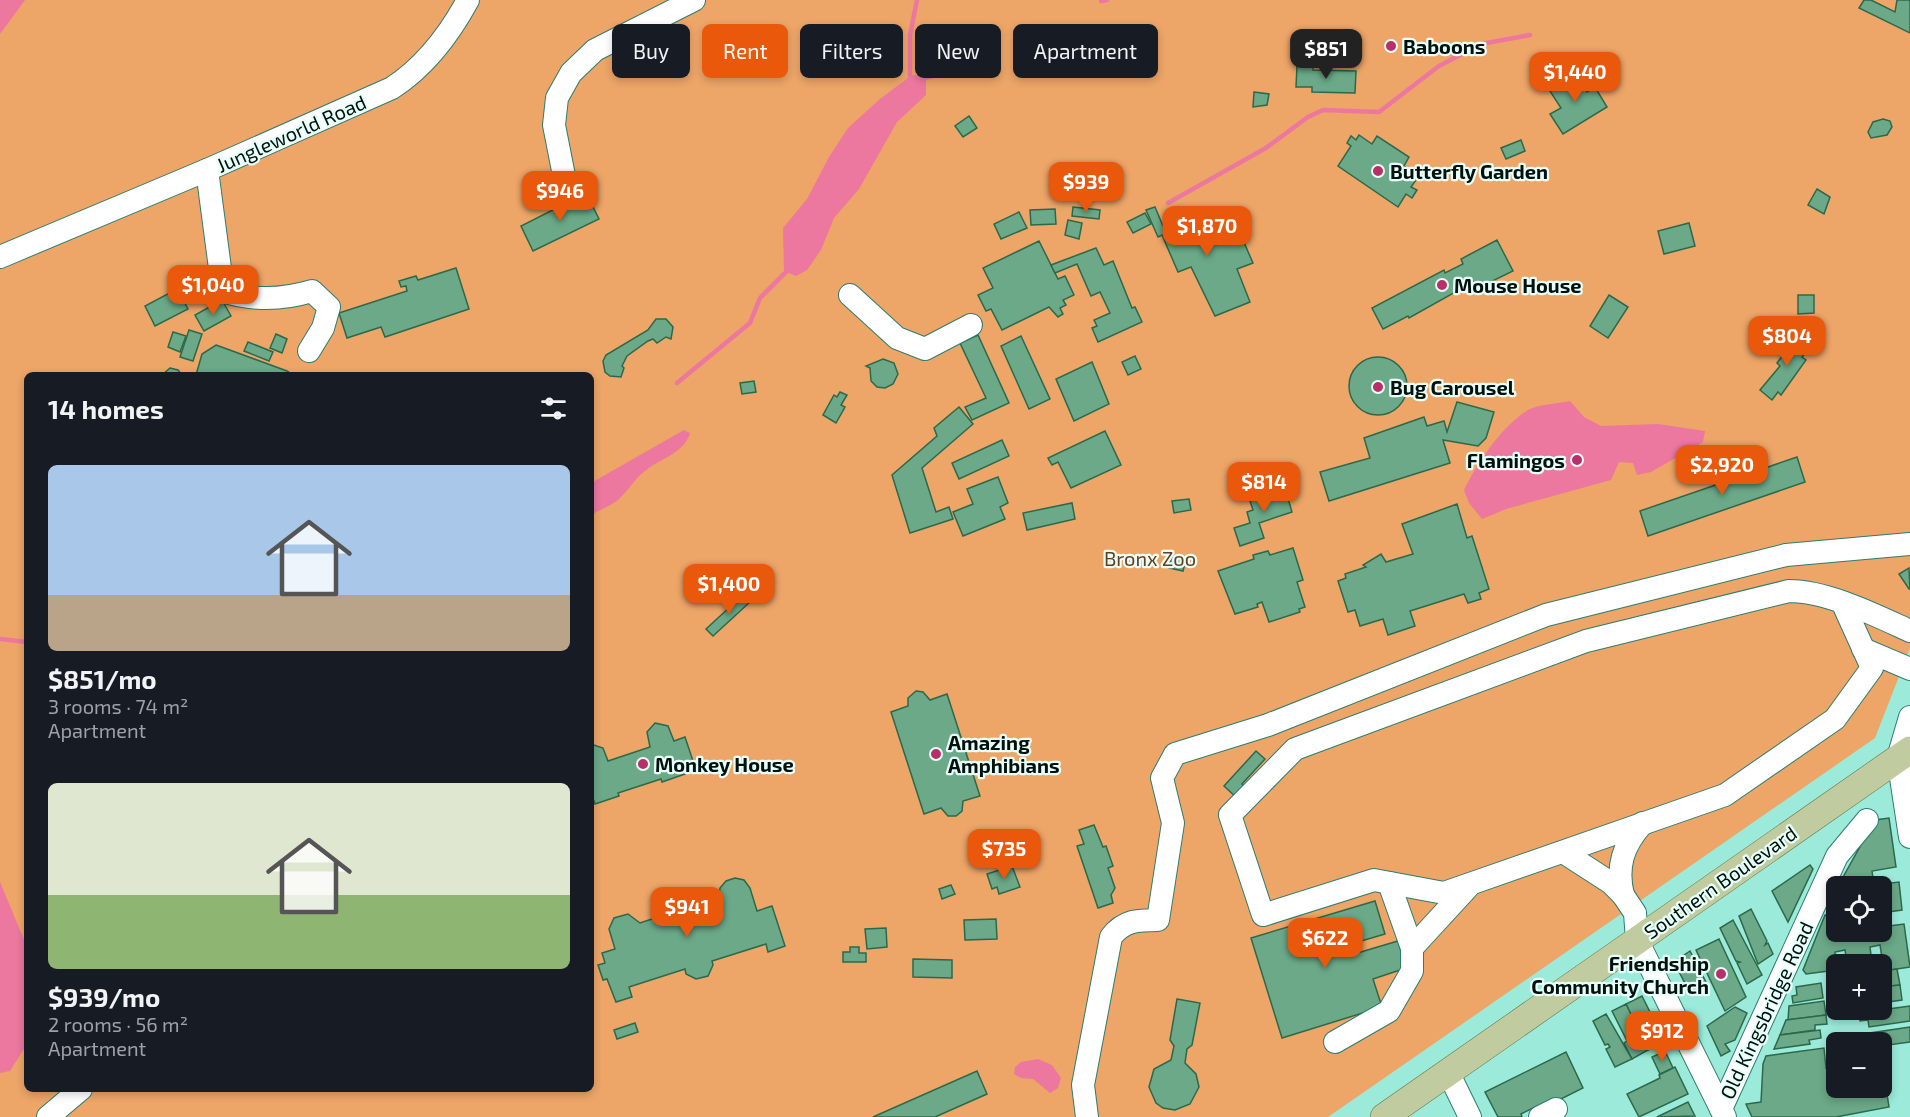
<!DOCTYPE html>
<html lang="en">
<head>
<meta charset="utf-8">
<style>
  body { margin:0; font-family:"Exo 2",sans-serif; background:#20242c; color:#f1f3f6; height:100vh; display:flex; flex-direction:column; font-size:22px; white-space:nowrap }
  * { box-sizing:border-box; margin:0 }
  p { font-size:20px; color:#9ea1a6 }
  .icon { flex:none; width:33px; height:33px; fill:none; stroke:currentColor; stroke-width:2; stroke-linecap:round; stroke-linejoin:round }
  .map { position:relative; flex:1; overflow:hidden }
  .sheet { position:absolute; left:24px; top:372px; width:570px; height:720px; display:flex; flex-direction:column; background:#171b24; border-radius:9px; box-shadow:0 3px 9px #0003 }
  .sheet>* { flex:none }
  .hud { position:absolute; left:612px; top:24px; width:570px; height:54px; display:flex; gap:12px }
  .buttons { position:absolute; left:1826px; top:876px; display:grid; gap:12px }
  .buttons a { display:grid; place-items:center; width:66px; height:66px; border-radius:9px; background:#171b24; box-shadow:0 3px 9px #0003; font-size:30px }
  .price { position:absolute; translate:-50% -51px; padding:0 14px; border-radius:12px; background:#ea580c; color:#fff; font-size:20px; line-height:39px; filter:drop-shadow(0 2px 3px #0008) }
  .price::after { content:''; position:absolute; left:50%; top:36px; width:18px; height:14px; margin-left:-9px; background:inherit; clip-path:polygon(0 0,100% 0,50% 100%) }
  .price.selected { background:#222; color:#fff }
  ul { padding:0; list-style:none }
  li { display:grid; align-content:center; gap:12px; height:318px; padding:0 24px }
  li span { display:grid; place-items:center; height:186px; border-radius:9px; color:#555 }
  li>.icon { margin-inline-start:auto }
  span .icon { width:108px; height:108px; fill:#fffc; stroke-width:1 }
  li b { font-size:26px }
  h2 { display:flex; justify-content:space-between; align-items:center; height:72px; padding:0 24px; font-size:26px }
  .tag { padding:0 21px; border-radius:9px; background:#171b24; box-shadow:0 3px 9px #0003; font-size:21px; line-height:54px }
  .tag.selected { background:#ea580c; color:#fff }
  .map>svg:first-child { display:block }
  .green { fill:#eda568; fill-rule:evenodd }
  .water { fill:#ec789f }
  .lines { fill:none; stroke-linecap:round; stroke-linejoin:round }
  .stream { stroke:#ec789f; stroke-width:4.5 }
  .building { fill:#6ba988; stroke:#2b694b; stroke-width:1.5 }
  .minor-casing { stroke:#2c7d70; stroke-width:24 }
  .major-casing { stroke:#627443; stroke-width:28 }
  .minor { stroke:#fff; stroke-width:22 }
  .major { stroke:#c1cba0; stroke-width:27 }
  .poi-dot { fill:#b92f69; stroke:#e8fff9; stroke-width:2 }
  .labels { text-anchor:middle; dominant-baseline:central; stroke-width:4.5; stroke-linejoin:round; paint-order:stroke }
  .poi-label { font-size:20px; font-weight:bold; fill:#00110d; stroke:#e8fff9; text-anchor:start }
  .street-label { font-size:20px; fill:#00110d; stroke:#e8fff9 }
  .park-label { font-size:20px; fill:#643e1d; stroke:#e8fff9 }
</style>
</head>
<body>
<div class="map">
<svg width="1910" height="1117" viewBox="0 0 1910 1117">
  <rect width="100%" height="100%" fill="#9beada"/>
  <path class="green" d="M0,0H1910V648L1875,738L1328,1117H0ZM27,375H591V1089H27Z"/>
  <g class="water">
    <polygon points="0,0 25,0 0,34"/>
    <polygon points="912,75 926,76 926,95 897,122 859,189 834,218 821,250 807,270 796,276 784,271 783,228 807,199 829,157 848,128 880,99"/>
    <path d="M1570,401L1584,417L1601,426L1658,424L1705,431L1703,442L1651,472L1637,475L1633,463L1619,462L1611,480L1506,509L1482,519L1469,503L1464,490C1478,462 1500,428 1528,410C1539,404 1558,404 1570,401Z"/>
    <path d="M684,430L690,433C684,454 660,458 645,471C634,479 629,490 619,499C613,505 599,510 591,515V483Z"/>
    <polygon points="0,882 27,947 27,1044 10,1071 0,1073"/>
    <polygon points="1038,1059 1052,1065 1061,1078 1058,1088 1050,1093 1033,1079 1021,1078 1014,1074 1015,1067 1021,1062"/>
  </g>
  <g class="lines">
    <g class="stream">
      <polyline points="1101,1 1107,0"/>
      <polyline points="921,79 933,76"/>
      <polyline points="910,80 910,35 917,0"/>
      <polyline points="1168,203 1266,148 1308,117 1323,110 1379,112 1439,66 1481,44 1530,35"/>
      <polyline points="677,383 750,323 760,298 791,267"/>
      <polyline points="0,639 27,642"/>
    </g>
  </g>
  <g class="building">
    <polygon points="1864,0 1871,0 1895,12 1897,0 1910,0 1910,33 1859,8"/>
    <polygon points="1297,66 1313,66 1313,70 1356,71 1355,93 1312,92 1312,87 1296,87"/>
    <polygon points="1574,72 1587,92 1595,87 1607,107 1563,134 1550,114 1561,108 1548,88"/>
    <polygon points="1254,92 1269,94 1267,105 1253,107"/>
    <polygon points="969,116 977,128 963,137 955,126"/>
    <polygon points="1883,119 1890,121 1892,127 1887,135 1871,138 1868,132 1873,122"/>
    <polygon points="1359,135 1372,144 1377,136 1409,157 1404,166 1419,176 1411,187 1417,190 1412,198 1406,194 1398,207 1338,166 1351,146 1347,143 1351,136 1356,140"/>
    <polygon points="1521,140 1525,151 1506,159 1501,148"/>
    <polygon points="1817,189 1830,197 1824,214 1808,205"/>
    <polygon points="586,193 599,219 533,251 521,226"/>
    <polygon points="1073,207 1100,210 1099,219 1072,216"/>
    <polygon points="1155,207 1163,226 1208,207 1223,238 1239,231 1253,263 1237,269 1250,302 1215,316 1191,267 1178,272 1162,235 1158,237 1146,210"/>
    <polygon points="1055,209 1056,224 1031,225 1030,210"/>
    <polygon points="1019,212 1027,228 1001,239 994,224"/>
    <polygon points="1145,213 1151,224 1133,233 1127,222"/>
    <polygon points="1068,220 1082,223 1079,239 1065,235"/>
    <polygon points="1689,223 1695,246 1664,254 1658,231"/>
    <polygon points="1497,240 1513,271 1476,289 1473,282 1409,318 1408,316 1383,329 1372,308 1444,270 1445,273 1463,264 1461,259"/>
    <polygon points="1039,241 1058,279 1065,276 1074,295 1063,300 1066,305 1060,308 1063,314 1058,317 1049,307 1002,330 991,309 986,311 978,295 993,288 983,268"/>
    <polygon points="1096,248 1104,265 1113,261 1132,308 1135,307 1142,322 1098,342 1092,328 1097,326 1094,320 1110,313 1100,292 1091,296 1077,264 1055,273 1051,265"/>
    <polygon points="456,268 469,309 385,337 381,327 347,338 339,313 407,291 406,286 401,287 399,281 416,276 418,280"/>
    <polygon points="177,289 188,309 155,326 145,306"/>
    <polygon points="1609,295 1628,307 1608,338 1590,326"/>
    <polygon points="1798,295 1814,295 1814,313 1798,314"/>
    <polygon points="222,300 231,316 204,331 195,315"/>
    <polygon points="656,319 666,319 673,327 671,339 666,337 657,343 653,339 648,341 627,356 622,366 624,368 621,377 610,376 605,372 603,361 606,355 648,330"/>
    <polygon points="189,330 202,334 193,361 180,357"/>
    <polygon points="173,332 186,336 180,352 168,347"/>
    <polygon points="276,334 287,339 282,353 270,348"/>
    <polygon points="978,335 1009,403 972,420 965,407 986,398 960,343"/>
    <polygon points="1021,336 1050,399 1029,409 1001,346"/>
    <polygon points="1801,336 1812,345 1802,357 1806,360 1781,395 1778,392 1772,400 1760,390 1780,366 1777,363 1783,355 1777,350 1787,338 1794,344"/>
    <polygon points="248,342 273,352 269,361 244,351"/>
    <polygon points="216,345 287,371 293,375 196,375 202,354"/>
    <polygon points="1135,356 1141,369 1128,375 1122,362"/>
    <circle cx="1378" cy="386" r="29"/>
    <polygon points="883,359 894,363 898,374 893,384 885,388 877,387 871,381 870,368 866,366"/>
    <polygon points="1092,362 1109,404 1074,421 1056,379"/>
    <polygon points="170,368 178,370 182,375 162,375"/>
    <polygon points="754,381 756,392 742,394 740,383"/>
    <polygon points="840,392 847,395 841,405 845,407 836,423 823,415 834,395 837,397"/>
    <polygon points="1457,402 1494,412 1486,438 1478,446 1443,440 1450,463 1329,501 1320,472 1370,458 1364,438 1424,417 1427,426 1444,421 1447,432"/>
    <polygon points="959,407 973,424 922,468 936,512 949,507 953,519 910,533 892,475 937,436 934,428"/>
    <polygon points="1105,431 1121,465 1071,488 1058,462 1052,465 1048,458"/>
    <polygon points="1002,440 1009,456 959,479 952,463"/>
    <polygon points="1797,457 1805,482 1648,536 1640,511"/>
    <polygon points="998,477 1008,503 1000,507 1005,519 963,536 953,512 973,504 967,489"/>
    <polygon points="1283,482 1292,512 1259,523 1264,538 1240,546 1234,528 1250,523 1247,512 1253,510 1250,501 1267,496 1265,488"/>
    <polygon points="1189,499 1191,510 1174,513 1172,501"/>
    <polygon points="1072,503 1075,519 1027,530 1023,513"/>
    <polygon points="1457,504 1467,538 1472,536 1489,589 1479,593 1481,599 1468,603 1464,594 1410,611 1415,626 1388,635 1383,619 1360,626 1355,610 1348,612 1338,581 1346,578 1345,574 1366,567 1363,565 1381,554 1386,562 1413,554 1402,524"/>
    <polygon points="1293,548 1303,580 1297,582 1305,607 1299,609 1300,612 1269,622 1262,602 1257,604 1258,607 1235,614 1218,571 1254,559 1253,555 1268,551 1270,555"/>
    <polygon points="1171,557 1186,560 1183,571 1169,568"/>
    <polygon points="1909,568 1910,589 1909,589 1899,574"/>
    <polygon points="744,594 751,601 713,636 706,629"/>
    <polygon points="916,691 923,692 930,700 947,694 980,796 963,801 962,811 956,816 948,816 941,808 924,814 891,712 908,706 908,698"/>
    <polygon points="655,723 668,726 674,741 685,737 695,767 684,771 685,774 662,782 661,779 618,793 619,796 595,804 594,801 591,802 591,744 603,748 608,761 650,747 647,732"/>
    <polygon points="1256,751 1265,759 1242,784 1247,789 1238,799 1224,786"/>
    <polygon points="1889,818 1896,867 1872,871 1874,885 1899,882 1902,910 1881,913 1881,886 1838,886 1875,820"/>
    <polygon points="1094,825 1103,847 1106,846 1113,866 1108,868 1115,888 1111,895 1113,903 1098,908 1077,846 1084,844 1079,830"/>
    <polygon points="1810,865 1813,869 1788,922 1772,891"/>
    <polygon points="1012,866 1020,887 999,894 997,887 992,889 987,874"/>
    <polygon points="735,878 744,880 750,888 757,911 772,906 785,946 768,952 766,944 712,961 713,965 708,976 696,979 686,974 685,969 629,987 632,997 616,1002 607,979 603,980 598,965 605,963 602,953 615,949 609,929 614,918 628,914 640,923 664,915 661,904 691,894 694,905 719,897 720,888 726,881"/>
    <polygon points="951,885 955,894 942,899 939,889"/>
    <polygon points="1375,901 1385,934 1351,944 1354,954 1398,941 1406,968 1373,979 1382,1007 1282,1038 1251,938"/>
    <polygon points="1751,909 1767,941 1765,945 1768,943 1773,954 1758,964 1739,916"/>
    <polygon points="1825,915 1836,920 1836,932 1841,932 1842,935 1881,932 1881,927 1904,924 1910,967 1884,971 1880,945 1870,947 1872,963 1847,964 1845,950 1835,952 1836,970 1806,974 1803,970"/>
    <polygon points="996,919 997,939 965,940 964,920"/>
    <polygon points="1733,920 1762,975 1747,984 1737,963 1740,962 1736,961 1720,928"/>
    <polygon points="886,928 887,947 867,949 865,929"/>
    <polygon points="1719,939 1746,997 1725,1011 1696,950"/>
    <polygon points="850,947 859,947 859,953 866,953 866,962 843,962 843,952 850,952"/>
    <polygon points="1690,951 1707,984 1690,993 1674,962"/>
    <polygon points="913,959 952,960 952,978 913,977"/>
    <polygon points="1897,969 1900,985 1881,987 1881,971"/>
    <polygon points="1821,983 1823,998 1793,1003 1792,996 1797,995 1796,987"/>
    <polygon points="1900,985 1902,1000 1881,1003 1881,987"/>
    <polygon points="1642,996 1665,1042 1648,1050 1639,1032 1643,1031 1641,1027 1638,1029 1626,1004"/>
    <polygon points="1177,999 1200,1003 1192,1045 1187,1049 1185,1063 1196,1074 1199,1087 1190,1104 1175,1110 1163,1108 1156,1103 1149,1087 1154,1069 1171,1060 1174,1046 1170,1040"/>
    <polygon points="1824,1001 1826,1015 1788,1020 1789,1006"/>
    <polygon points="1626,1004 1638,1029 1635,1030 1637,1034 1639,1032 1648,1050 1632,1059 1624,1043 1627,1041 1612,1011"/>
    <polygon points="1910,1006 1910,1021 1869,1027 1868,1020 1860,1021 1859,1013"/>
    <polygon points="1735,1007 1747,1013 1735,1040 1725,1044 1730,1051 1721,1056 1707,1026"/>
    <polygon points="1606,1014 1632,1059 1615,1067 1606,1049 1610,1047 1608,1044 1605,1045 1593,1021"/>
    <polygon points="1826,1015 1827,1024 1815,1025 1815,1030 1780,1035 1786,1020"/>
    <polygon points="635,1023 638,1032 617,1039 614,1030"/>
    <polygon points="1910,1027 1910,1042 1881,1046 1881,1042 1871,1042 1870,1033"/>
    <polygon points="1820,1030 1821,1038 1809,1040 1810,1044 1774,1049 1780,1035"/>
    <polygon points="1824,1048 1826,1068 1836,1066 1836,1088 1881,1088 1881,1059 1888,1058 1891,1087 1886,1088 1889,1107 1836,1117 1752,1117 1746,1104 1761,1102 1763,1064 1766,1056"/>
    <polygon points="1665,1051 1673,1068 1660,1074 1652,1057"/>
    <polygon points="1566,1052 1583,1088 1539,1110 1537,1106 1521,1114 1522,1117 1498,1117 1485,1092"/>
    <polygon points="1675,1067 1688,1094 1639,1117 1627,1094 1660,1078 1659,1075"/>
    <polygon points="977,1071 987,1094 935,1117 873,1117"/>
    <polygon points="1688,1102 1695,1116 1657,1117"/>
  </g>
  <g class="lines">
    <g class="minor-casing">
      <g id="minor">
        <path d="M207,170L223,291C253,301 282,300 312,291L329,307L323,328L309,351"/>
        <polyline points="566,186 554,125 557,98 571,73 595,50 694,0"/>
        <path d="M0,257L207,170L392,88C426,66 449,35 468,0"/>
        <polyline points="850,295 897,338 925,349 971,325"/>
        <path d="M1843,604L1872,668L1835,719L1725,795L1444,893L1374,880L1263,915L1230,815L1295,749L1586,641L1789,591C1827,591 1875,615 1910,631"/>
        <polyline points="1863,649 1910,669"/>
        <polyline points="1910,717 1898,758 1910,837"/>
        <polyline points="1563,852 1611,883 1623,895 1635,913 1637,940 1725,1117"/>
        <path d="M1623,895C1616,867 1623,845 1643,823"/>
        <polyline points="1412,948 1469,886"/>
        <polyline points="1335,1042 1389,1011 1412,971 1412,948 1389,883"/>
        <polyline points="1448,1072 1470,1117"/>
        <polyline points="1721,1109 1837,856 1867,820"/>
        <polyline points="48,1117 81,1089"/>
        <path d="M1087,1117L1083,1085L1111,937C1124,920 1138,920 1158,920L1173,823L1162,778L1175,754L1268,725L1546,615L1786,555L1910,544"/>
        <polyline points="1540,1117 1556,1109"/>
      </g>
    </g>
    <g class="major-casing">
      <polyline id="major" points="1384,1117 1910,750"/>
    </g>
    <use href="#minor" class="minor"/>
    <use href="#major" class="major"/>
  </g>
  <g class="poi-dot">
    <circle cx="1391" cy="46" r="6"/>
    <circle cx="1378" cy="171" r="6"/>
    <circle cx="1442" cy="285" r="6"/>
    <circle cx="1378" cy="387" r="6"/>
    <circle cx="1577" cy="460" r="6"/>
    <circle cx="936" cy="754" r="6"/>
    <circle cx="643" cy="764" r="6"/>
    <circle cx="1721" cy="974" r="6"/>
  </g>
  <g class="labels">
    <g class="poi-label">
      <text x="1403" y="46">Baboons</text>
      <text x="1390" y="171">Butterfly Garden</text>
      <text x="1454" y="285">Mouse House</text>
      <text x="1390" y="387">Bug Carousel</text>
      <text x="1565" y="460" text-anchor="end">Flamingos</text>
      <text x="948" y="742">Amazing<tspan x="948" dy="23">Amphibians</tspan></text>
      <text x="655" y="764">Monkey House</text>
      <text x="1709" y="963" text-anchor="end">Friendship<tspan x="1709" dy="23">Community Church</tspan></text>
    </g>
    <g class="street-label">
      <text transform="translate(291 133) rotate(-24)">Jungleworld Road</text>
      <text transform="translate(1720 882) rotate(-35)">Southern Boulevard</text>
      <text transform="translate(1766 1010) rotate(-65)">Old Kingsbridge Road</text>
    </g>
    <g class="park-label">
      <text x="1150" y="558">Bronx Zoo</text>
    </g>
  </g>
</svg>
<div class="buttons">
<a><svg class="icon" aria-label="locate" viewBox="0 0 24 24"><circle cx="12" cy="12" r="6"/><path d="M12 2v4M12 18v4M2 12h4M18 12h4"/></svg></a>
<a>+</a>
<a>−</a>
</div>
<b class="price selected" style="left:1326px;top:80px">$851</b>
<b class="price" style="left:1575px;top:103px">$1,440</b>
<b class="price" style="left:1086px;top:213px">$939</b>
<b class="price" style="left:560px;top:222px">$946</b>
<b class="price" style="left:1207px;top:257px">$1,870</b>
<b class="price" style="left:213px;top:316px">$1,040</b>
<b class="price" style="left:1787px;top:367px">$804</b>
<b class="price" style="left:1722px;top:496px">$2,920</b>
<b class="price" style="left:1264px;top:513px">$814</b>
<b class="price" style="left:729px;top:615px">$1,400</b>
<b class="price" style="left:1004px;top:880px">$735</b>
<b class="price" style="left:687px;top:938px">$941</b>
<b class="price" style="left:1325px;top:969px">$622</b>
<b class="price" style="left:1662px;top:1062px">$912</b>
<div class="hud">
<a class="tag">Buy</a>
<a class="tag selected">Rent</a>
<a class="tag">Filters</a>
<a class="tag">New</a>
<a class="tag">Apartment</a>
</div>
<section class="sheet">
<h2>14 homes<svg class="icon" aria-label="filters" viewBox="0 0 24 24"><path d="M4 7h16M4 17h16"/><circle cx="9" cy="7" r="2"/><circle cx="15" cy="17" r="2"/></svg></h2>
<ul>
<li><span style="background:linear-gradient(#a9c7e8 70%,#b9a48a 0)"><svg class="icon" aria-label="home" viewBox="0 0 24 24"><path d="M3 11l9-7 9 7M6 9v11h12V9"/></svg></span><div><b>$851/mo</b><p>3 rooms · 74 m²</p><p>Apartment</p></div></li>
<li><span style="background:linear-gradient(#dfe7d0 60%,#8fb573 0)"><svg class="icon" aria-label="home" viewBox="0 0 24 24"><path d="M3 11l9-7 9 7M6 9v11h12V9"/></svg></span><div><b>$939/mo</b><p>2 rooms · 56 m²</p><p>Apartment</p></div></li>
</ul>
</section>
</div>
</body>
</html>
